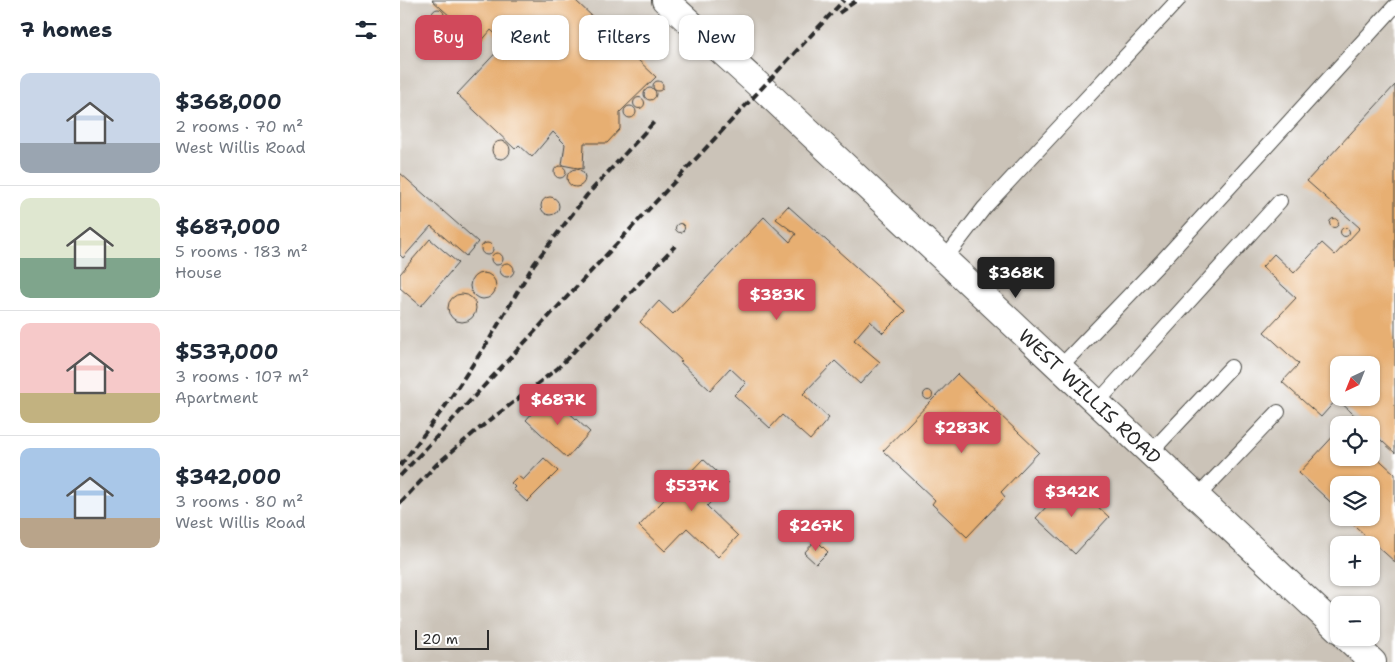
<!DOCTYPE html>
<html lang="en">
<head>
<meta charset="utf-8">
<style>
  body { margin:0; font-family:"Shantell Sans",sans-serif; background:#f6f6f7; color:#1f2937; height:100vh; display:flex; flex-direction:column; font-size:19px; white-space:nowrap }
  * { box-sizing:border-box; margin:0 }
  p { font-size:16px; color:#747a83 }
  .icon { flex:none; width:28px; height:28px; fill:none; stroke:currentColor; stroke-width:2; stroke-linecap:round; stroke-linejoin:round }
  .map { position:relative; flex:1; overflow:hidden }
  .details { display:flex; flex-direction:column; background:#fff; width:400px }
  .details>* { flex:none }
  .banner { position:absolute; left:15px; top:15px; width:475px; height:45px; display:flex; gap:10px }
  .needle { width:32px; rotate:223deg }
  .buttons { position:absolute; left:930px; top:356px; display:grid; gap:10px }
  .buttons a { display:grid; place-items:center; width:50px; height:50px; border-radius:10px; background:#fff; box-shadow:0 1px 4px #0004; font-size:25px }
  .scale { position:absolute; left:15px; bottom:12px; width:74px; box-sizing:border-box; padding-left:5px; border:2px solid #2b2b2b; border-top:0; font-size:14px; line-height:18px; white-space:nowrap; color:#2b2b2b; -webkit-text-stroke:4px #fff; paint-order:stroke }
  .price { position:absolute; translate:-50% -42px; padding:0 11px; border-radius:5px; background:#d1495b; color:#fff; font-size:16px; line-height:32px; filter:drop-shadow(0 1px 2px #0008) }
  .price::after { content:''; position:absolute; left:50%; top:30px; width:15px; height:11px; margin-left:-8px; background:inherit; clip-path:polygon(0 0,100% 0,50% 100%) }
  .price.on { background:#222; color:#fff }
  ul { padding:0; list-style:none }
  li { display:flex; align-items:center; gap:15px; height:125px; padding:0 20px }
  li+li { border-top:1px solid #e0e1e3 }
  li span { display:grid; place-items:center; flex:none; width:140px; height:100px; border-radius:10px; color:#555 }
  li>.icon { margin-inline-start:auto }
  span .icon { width:60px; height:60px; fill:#fffc; stroke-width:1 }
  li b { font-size:21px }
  h2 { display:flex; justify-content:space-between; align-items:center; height:60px; padding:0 20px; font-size:21px }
  .tag { padding:0 18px; border-radius:10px; background:#fff; box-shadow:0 1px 4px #0004; font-size:18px; line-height:45px }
  .tag.on { background:#d1495b; color:#fff }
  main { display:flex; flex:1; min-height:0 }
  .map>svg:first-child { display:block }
  .industrial { fill:#cbc3b8; fill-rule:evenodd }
  .building { fill:#e7af72; fill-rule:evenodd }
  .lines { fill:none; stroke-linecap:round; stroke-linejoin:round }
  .service-casing { stroke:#484742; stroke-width:16 }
  .minor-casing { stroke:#484742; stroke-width:28 }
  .service { stroke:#fff; stroke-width:14 }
  .minor { stroke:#fff; stroke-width:26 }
  .rail { stroke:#2b2b2b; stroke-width:4; stroke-dasharray:8 4; stroke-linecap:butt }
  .labels { text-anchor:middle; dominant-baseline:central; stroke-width:4; stroke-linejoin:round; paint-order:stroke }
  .street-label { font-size:19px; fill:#2b2b2b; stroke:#fff }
</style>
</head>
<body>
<main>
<section class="details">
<h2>7 homes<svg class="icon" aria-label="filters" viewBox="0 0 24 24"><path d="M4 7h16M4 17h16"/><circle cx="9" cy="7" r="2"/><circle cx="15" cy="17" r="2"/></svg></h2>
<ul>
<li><span style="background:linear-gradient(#c9d6e8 70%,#9aa5b1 0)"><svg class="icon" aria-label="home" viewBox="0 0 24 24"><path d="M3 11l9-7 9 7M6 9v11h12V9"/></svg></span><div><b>$368,000</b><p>2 rooms · 70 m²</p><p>West Willis Road</p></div></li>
<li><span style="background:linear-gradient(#dfe7d0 60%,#7fa58c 0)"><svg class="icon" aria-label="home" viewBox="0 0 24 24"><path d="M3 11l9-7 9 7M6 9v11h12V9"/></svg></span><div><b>$687,000</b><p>5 rooms · 183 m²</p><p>House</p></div></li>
<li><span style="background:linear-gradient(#f6c9c9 70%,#c2b280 0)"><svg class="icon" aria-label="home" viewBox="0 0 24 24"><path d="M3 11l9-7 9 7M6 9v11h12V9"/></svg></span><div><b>$537,000</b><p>3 rooms · 107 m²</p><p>Apartment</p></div></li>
<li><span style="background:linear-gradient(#a9c7e8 70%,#b9a48a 0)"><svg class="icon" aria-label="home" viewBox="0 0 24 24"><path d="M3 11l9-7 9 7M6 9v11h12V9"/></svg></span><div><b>$342,000</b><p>3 rooms · 80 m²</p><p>West Willis Road</p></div></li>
</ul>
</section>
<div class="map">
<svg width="995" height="662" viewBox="0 0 995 662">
  <rect width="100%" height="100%" fill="#fff"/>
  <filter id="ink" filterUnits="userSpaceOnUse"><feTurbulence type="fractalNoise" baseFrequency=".02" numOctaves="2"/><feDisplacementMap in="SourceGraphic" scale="10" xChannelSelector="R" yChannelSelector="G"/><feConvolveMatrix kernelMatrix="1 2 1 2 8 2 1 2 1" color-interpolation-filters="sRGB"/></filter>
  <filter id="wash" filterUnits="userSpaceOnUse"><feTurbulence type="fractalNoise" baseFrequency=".0096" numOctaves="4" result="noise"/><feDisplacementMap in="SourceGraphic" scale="20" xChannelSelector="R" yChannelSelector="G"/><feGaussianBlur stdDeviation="1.12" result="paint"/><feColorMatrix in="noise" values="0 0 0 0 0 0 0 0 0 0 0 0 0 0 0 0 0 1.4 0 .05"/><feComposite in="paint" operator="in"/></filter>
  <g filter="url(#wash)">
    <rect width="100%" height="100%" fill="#eae3c1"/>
    <path class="industrial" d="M0,0H995V662H0ZM939,365H971V398H939ZM939,425H971V458H939ZM939,485H971V518H939ZM939,545H971V578H939ZM939,605H971V638H939Z"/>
    <g id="blocks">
      <g class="building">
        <polygon points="32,0 175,0 256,77 220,112 220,129 207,143 184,143 183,169 162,165 165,144 153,132 132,157 119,145 115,149 57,94 105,43 91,30 80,43"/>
        <circle cx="38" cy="15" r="6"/>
        <circle cx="51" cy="28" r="6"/>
        <circle cx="258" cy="86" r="5"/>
        <path d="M995,85V453L971,431V425H965L937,399L921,417L882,382L899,364L864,332L896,298L862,267L874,254L894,273L922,243L935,255L960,228L907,181ZM939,365H971V398H939Z"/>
        <circle cx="250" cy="94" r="6"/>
        <circle cx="239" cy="103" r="5.5"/>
        <circle cx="230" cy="112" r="6"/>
        <circle cx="101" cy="150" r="9"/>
        <circle cx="160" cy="172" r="6"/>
        <circle cx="176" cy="178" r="9"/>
        <polygon points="0,173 78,242 66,256 31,226 3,258 0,255"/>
        <circle cx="150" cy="206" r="9"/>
        <polygon points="388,206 505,311 483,333 470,321 454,340 480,362 460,384 435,361 403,394 429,418 410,440 382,415 370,428 334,395 346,383 330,368 310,390 280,362 282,361 240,322 259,301 273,314 364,217 390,242 396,234 376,219"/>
        <circle cx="934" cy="223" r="4.5"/>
        <circle cx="280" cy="228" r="4.5"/>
        <circle cx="945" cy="232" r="4.5"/>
        <polygon points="30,239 58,263 21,306 0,288 0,274"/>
        <circle cx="87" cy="249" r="6"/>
        <circle cx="97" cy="259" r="6"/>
        <circle cx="107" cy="270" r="7"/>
        <circle cx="83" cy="286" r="13"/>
        <circle cx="62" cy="308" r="14"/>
        <polygon points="557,374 639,452 601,492 605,497 567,537 532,504 535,500 483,451"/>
        <circle cx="528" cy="395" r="4.5"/>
        <polygon points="149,394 190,432 167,458 126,420"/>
        <polygon points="939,430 939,458 971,458 971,452 995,474 995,562 946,518 971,518 971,485 939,485 939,510 899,473"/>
        <polygon points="144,458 158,471 127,502 113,489 115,487 111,483 118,476 123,480"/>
        <polygon points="303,459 329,483 307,506 338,536 318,557 287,528 265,551 239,526"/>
        <polygon points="670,481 709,517 675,554 636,518"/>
        <polygon points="416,540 428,552 416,564 404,553"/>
      </g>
    </g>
  </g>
  <g filter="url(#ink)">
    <use href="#blocks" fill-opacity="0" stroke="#484742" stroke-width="1"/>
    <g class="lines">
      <g class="service-casing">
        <g id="service">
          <polyline points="544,260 584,208 778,0"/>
          <polyline points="659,368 763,260 995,6"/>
          <polyline points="697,403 880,201"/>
          <polyline points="750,453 831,367"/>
          <polyline points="797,497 878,412"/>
        </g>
      </g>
      <g class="minor-casing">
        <g id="minor">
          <path id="s1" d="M265,0L362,88L939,630"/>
          <polyline points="947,638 973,662"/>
        </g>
      </g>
      <use href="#service" class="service"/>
      <use href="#minor" class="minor"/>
      <g class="rail">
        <polyline points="439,13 457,0"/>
        <polyline points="0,466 46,405 89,340 134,264 187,195 256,120"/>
        <polyline points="0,476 444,0"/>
        <polyline points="0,503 37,464 76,431 158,368 275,246"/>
      </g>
    </g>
  </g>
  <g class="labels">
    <g class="street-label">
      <text stroke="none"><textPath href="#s1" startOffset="581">WEST WILLIS ROAD</textPath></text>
    </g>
  </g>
</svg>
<div class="buttons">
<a><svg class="needle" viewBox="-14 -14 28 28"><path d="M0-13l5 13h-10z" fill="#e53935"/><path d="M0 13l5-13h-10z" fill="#747a83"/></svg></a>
<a><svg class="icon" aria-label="locate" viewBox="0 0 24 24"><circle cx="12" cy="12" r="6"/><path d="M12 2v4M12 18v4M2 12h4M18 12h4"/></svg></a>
<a><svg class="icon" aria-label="layers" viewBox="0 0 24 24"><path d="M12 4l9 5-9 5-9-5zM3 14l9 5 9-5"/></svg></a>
<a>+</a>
<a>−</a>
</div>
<div class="scale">20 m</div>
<b class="price on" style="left:616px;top:299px">$368K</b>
<b class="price" style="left:377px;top:321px">$383K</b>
<b class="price" style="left:158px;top:426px">$687K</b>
<b class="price" style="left:562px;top:454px">$283K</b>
<b class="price" style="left:292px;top:512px">$537K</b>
<b class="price" style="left:672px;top:518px">$342K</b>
<b class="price" style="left:416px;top:552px">$267K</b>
<div class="banner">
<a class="tag on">Buy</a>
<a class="tag">Rent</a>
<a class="tag">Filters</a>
<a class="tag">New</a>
</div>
</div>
</main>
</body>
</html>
